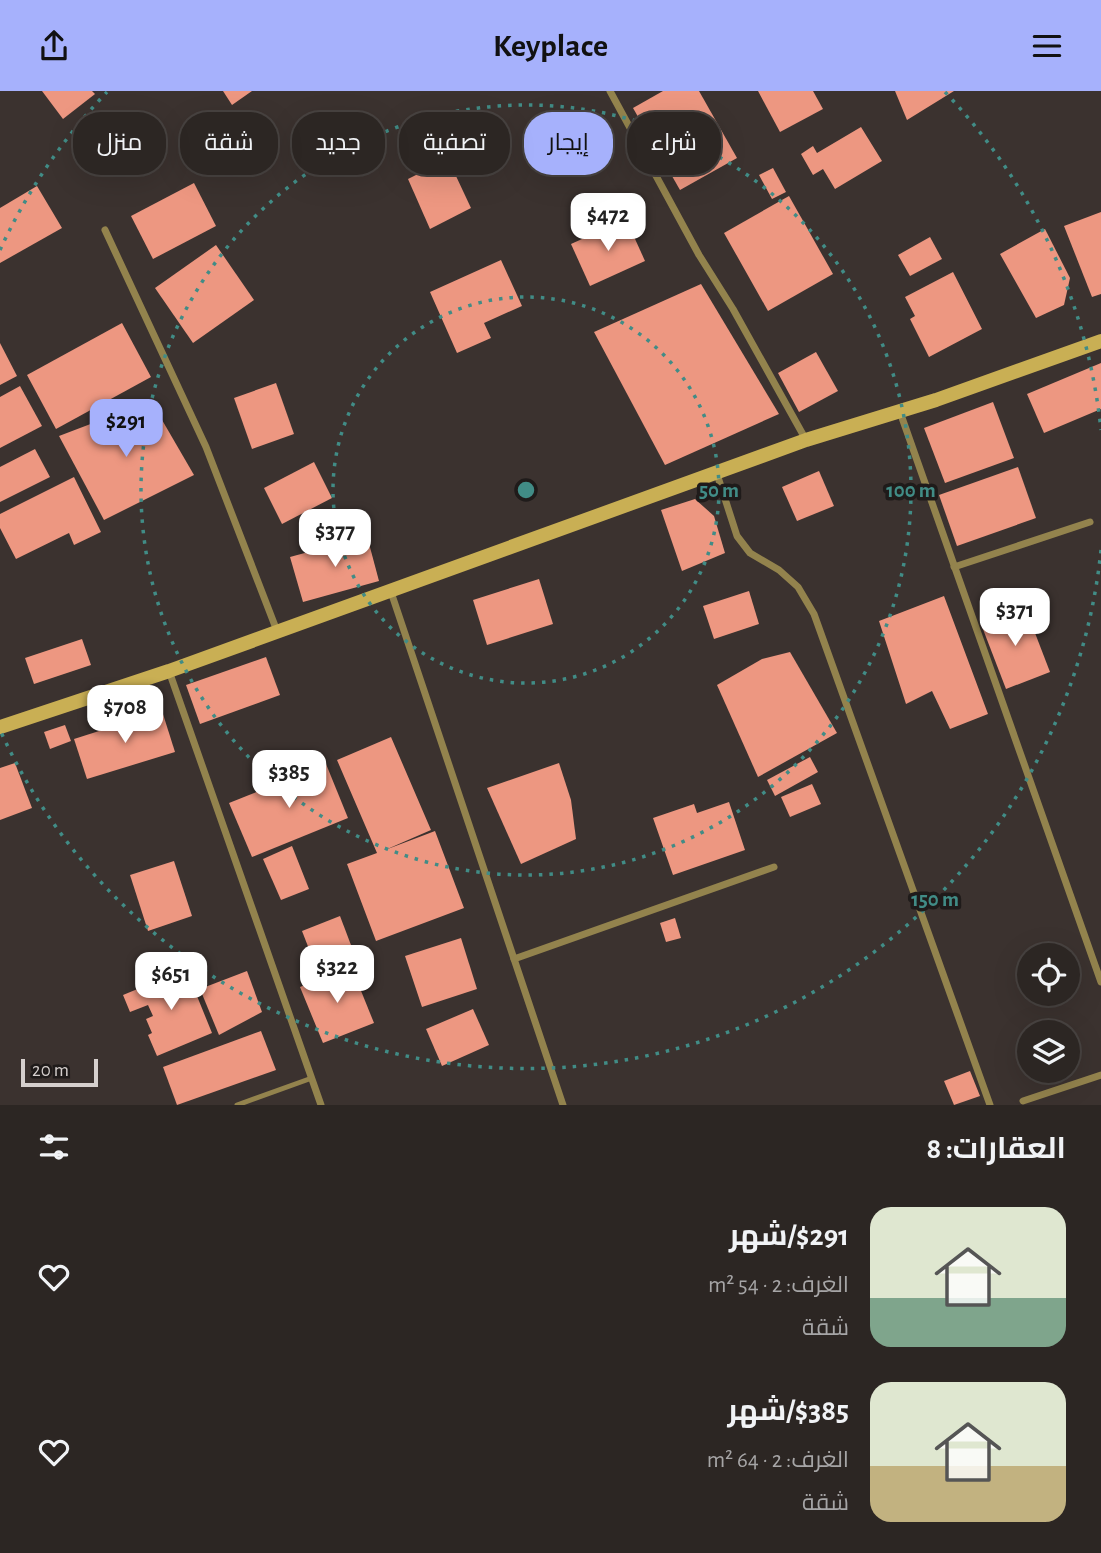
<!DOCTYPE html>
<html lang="ar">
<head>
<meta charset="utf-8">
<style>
  body { margin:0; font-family:"Alegreya Sans",Cairo,sans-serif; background:#342e2b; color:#f1f3f6; direction:rtl; height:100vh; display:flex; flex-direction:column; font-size:26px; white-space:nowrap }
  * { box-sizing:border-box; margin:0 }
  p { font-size:23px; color:#a6a5a6 }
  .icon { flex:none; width:38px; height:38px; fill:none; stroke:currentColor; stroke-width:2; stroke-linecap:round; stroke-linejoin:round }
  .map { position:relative; height:1014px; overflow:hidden; direction:ltr }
  .side { display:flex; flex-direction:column; background:#2c2623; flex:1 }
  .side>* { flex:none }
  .top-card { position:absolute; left:21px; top:21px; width:700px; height:63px; direction:rtl; display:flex; gap:14px }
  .buttons { position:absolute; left:1017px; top:852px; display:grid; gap:14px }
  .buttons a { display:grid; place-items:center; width:63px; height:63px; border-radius:50%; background:#2c2623; box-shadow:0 7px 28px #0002,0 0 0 2px #484341; font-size:35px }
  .scale { position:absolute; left:21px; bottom:18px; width:77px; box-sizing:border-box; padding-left:7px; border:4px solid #d6d0ce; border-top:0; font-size:19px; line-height:24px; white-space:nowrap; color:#d6d0ce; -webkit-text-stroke:5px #1f1b1a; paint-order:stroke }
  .price { position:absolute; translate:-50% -60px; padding:0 16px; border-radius:14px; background:#fff; color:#222; font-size:23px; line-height:46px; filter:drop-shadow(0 2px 4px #0008) }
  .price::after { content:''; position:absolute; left:50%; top:42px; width:21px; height:16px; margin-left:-10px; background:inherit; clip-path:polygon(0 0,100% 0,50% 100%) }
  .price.selected { background:#a6b1fc; color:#111 }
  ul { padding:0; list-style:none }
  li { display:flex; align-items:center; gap:21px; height:175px; padding:0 35px }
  li span { display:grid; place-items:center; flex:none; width:196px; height:140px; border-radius:21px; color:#555 }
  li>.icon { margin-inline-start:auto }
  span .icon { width:84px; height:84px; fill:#fffc; stroke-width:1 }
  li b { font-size:30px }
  h2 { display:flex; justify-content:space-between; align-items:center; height:84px; padding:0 35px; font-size:30px }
  .chip { padding:0 24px; border-radius:28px; background:#2c2623; box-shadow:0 7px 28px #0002,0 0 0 2px #484341; font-size:24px; line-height:63px }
  .chip.selected { background:#a6b1fc; color:#111 }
  header { display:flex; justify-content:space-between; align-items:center; height:91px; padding:0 35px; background:#a6b1fc; color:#111; font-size:32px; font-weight:600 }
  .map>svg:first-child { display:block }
  .building { fill:#ed9781 }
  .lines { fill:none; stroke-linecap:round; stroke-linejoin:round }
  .lane { stroke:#93834d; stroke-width:5 }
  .street { stroke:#93834d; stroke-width:7 }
  .secondary { stroke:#c9af54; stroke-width:14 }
  .ring { fill:none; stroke:#418c86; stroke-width:3.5; stroke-dasharray:3.5 7 }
  .centre { fill:#418c86; stroke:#1f1b1a; stroke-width:3.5 }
  .ring-label { font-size:21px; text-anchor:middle; font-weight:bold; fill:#418c86; stroke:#1f1b1a; stroke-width:7; stroke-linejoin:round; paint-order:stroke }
</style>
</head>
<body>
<header><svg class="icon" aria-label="menu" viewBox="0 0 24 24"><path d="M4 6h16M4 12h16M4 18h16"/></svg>Keyplace<svg class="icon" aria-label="share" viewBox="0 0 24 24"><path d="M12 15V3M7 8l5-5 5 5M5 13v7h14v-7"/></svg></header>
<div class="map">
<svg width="1101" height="1014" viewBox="0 0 1101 1014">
  <rect width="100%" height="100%" fill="#3b322f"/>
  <g class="building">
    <polygon points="42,0 92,0 95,3 63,28"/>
    <polygon points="223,0 252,0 232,14"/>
    <polygon points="663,0 699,0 737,67 680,99 633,17"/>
    <polygon points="758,0 813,0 823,18 780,41"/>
    <polygon points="895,0 954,0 907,29"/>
    <polygon points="861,36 882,70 835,98 823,78 813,84 801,63 813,55 817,62"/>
    <polygon points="448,68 471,117 430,138 408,88"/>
    <polygon points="773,77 786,101 772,108 759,84"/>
    <polygon points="194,92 216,135 153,168 131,125"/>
    <polygon points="37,95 62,137 0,172 0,117"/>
    <polygon points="789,105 833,183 768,220 724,142"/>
    <polygon points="1101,121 1101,203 1092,206 1064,135"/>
    <polygon points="626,128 645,170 590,195 571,153"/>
    <polygon points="1045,138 1070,187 1064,214 1036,227 1000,163"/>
    <polygon points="930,146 942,168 910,185 898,164"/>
    <polygon points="216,154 254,209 193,252 155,197"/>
    <polygon points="501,169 522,215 484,232 491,247 457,262 430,201"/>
    <polygon points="953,181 982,238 929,266 910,228 915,225 905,206"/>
    <polygon points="701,193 779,323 665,374 594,241"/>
    <polygon points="122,232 151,286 56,338 27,284"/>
    <polygon points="0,252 17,285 0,294"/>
    <polygon points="816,261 838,300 799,321 778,282"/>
    <polygon points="1101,272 1101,318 1044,342 1027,303"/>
    <polygon points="276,292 294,343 252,358 234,307"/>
    <polygon points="20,295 42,335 0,357 0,306"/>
    <polygon points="151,310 194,384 104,429 59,345"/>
    <polygon points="993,311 1014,367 945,392 924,337"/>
    <polygon points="35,358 50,386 0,411 0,376"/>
    <polygon points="314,371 332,407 282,433 264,397"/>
    <polygon points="1018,376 1036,427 957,455 939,404"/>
    <polygon points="819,380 834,415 797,430 782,396"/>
    <polygon points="74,386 101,441 74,454 69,442 16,468 0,437 0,423"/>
    <polygon points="695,408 714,425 725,462 682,480 661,419"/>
    <polygon points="367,445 379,490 303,511 290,466"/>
    <polygon points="539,488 553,533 487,554 473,509"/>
    <polygon points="749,500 759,533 714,548 703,515"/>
    <polygon points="944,505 988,623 950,638 932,600 906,613 879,530"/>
    <polygon points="1025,516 1050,581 1006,598 981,533"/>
    <polygon points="82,548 91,574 34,593 25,567"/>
    <polygon points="790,561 837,642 758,686 717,594 762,568"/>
    <polygon points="266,566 280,604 200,633 186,594"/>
    <polygon points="162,620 175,661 87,688 74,648"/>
    <polygon points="65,634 71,650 50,658 44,641"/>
    <polygon points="391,646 431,739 385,759 435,740 464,817 376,850 347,773 377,762 337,669"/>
    <polygon points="810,666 818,681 775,705 767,689"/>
    <polygon points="15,672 32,717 0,729 0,677"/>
    <polygon points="559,672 571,709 576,748 521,773 487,697"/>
    <polygon points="326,673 348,727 252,766 229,712"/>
    <polygon points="812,693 821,713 790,726 781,706"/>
    <polygon points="729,711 745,759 673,784 653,727 694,713 697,722"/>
    <polygon points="292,755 309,798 281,809 263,768"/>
    <polygon points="174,770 192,825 148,840 130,784"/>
    <polygon points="340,825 354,862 316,876 302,840"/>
    <polygon points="675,827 681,847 666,851 660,832"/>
    <polygon points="461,847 477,898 422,916 405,865"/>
    <polygon points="351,875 374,932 323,952 300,896"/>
    <polygon points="186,878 212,942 157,965 148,944 152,942 146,928 153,925 148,914 130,921 123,904"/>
    <polygon points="247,880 262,921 219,944 200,898"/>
    <polygon points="473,918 489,954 442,975 426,938"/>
    <polygon points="261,940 276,979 177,1014 163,976"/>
    <polygon points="970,980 980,1005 954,1014 944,990"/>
  </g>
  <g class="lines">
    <polyline class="lane" points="237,1014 312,987"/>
    <g class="street">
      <polyline points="610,0 699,164 733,218 806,349"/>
      <polyline points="105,139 206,356 277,540"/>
      <polyline points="900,321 1101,891"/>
      <polyline points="717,383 737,445 750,462 779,479 798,496 814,523 990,1014"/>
      <polyline points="954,476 1090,431"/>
      <polyline points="391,501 563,1014"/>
      <polyline points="169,580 321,1014"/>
      <polyline points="514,868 774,776"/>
      <polyline points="1023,1010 1101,984"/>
    </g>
    <polyline class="secondary" points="0,636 169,580 806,349 936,309 1101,250"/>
  </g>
  <g class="ring">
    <circle cx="526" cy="399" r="193"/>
    <circle cx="526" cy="399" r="385"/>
    <path d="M1101 459A578 578 0 0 1 0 639M0 159A578 578 0 0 1 107 1M945 1A578 578 0 0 1 1101 339"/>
  </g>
  <circle cx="526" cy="399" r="10" class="centre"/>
  <g class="ring-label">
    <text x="719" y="406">50 m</text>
    <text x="911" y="406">100 m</text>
    <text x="935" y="815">150 m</text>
  </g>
</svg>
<div class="buttons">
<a><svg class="icon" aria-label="locate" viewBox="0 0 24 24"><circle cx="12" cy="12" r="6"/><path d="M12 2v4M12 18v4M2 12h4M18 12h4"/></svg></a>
<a><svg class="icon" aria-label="layers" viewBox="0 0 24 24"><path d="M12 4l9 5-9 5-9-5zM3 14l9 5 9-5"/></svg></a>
</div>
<div class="scale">20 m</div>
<b class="price" style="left:608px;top:162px">$472</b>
<b class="price selected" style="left:126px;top:368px">$291</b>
<b class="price" style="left:335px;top:478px">$377</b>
<b class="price" style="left:1015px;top:557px">$371</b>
<b class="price" style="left:125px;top:654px">$708</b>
<b class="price" style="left:289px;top:719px">$385</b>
<b class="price" style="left:337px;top:914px">$322</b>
<b class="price" style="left:171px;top:921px">$651</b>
<div class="top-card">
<a class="chip">شراء</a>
<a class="chip selected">إيجار</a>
<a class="chip">تصفية</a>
<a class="chip">جديد</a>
<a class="chip">شقة</a>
<a class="chip">منزل</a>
</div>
</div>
<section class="side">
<h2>العقارات: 8<svg class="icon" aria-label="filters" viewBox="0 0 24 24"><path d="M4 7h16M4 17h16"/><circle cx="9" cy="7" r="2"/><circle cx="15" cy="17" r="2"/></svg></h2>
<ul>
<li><span style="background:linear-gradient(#dfe7d0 65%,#7fa58c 0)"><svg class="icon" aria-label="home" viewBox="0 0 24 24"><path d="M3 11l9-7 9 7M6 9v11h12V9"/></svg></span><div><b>$291/شهر</b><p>الغرف: 2 · 54 m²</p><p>شقة</p></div><svg class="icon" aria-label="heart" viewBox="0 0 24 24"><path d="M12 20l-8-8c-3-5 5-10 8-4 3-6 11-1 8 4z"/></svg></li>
<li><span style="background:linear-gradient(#dfe7d0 60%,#c2b280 0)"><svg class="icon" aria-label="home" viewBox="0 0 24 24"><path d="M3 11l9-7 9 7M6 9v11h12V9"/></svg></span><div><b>$385/شهر</b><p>الغرف: 2 · 64 m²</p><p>شقة</p></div><svg class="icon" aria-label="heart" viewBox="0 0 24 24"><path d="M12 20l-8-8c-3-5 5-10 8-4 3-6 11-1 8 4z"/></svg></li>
</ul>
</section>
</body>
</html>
